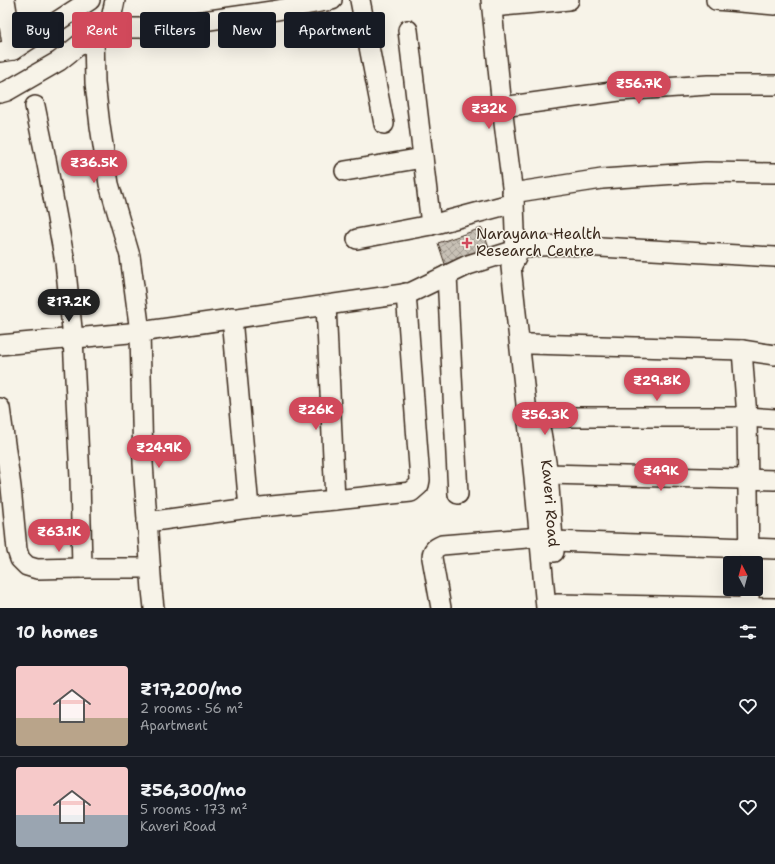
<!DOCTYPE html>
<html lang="en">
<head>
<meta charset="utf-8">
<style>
  body { margin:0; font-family:"Shantell Sans",sans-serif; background:#242831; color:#f1f3f6; height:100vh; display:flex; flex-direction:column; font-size:15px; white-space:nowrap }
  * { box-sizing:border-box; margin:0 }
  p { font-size:13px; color:#9ea1a6 }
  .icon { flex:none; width:22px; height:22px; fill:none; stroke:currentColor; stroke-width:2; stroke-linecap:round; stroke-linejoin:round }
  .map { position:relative; height:608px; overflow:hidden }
  .sheet { display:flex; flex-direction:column; background:#171b24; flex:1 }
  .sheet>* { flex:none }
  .banner { position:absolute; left:12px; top:12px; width:400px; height:36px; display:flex; gap:8px }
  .needle { width:26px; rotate:354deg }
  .tools { position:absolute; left:723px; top:556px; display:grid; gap:8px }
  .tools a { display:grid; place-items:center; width:40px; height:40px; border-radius:4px; background:#171b24; box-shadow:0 4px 16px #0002; font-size:20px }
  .price { position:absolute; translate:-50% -34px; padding:0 9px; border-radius:14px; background:#d1495b; color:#fff; font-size:13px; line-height:26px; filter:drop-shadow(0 1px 2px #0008) }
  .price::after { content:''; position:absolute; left:50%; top:24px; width:12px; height:9px; margin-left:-6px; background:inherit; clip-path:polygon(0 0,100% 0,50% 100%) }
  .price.on { background:#222; color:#fff }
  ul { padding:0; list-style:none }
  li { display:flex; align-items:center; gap:12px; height:100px; padding:0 16px }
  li+li { border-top:1px solid #363941 }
  li span { display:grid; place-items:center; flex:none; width:112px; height:80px; border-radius:4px; color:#555 }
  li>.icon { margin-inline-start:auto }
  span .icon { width:48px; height:48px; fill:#fffc; stroke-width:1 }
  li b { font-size:17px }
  h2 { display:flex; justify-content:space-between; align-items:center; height:48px; padding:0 16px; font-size:17px }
  .chip { padding:0 14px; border-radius:4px; background:#171b24; box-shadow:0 4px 16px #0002; font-size:14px; line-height:36px }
  .chip.on { background:#d1495b; color:#fff }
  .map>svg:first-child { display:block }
  .building { fill:url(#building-cross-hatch); stroke:#3b2a1e }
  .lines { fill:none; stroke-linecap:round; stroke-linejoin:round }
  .minor-casing { stroke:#3b2a1e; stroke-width:22 }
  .minor { stroke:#f7f3e8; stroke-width:19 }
  .poi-dot { fill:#d1495b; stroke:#f7f3e8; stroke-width:1.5 }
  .labels { text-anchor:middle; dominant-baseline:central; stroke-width:3; stroke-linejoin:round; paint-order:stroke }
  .poi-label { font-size:15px; fill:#3b2a1e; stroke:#f7f3e8; text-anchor:start }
  .street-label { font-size:15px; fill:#3b2a1e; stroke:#f7f3e8 }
</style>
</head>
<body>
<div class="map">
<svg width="775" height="608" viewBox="0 0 775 608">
  <defs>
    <pattern id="building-cross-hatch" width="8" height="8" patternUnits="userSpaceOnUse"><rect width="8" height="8" fill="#c8c1b6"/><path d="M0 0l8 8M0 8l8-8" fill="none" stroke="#a49d93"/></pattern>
  </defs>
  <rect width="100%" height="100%" fill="#f7f3e8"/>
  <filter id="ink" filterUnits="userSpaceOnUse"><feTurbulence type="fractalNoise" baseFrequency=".025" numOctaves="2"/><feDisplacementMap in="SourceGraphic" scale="8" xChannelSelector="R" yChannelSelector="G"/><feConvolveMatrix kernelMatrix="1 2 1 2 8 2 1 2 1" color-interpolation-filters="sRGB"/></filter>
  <g filter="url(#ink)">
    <polygon class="building" points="482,228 490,251 446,267 438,243"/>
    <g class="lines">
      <g class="minor-casing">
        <g id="minor">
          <polyline points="5,0 13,50"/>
          <polyline points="360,0 384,124"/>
          <polyline points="491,0 502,107 514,203 516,258 511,267 534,477 546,608"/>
          <polyline points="716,0 775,5"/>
          <polyline points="492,7 569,0"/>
          <polyline points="109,28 115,0"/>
          <polyline points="408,30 431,225 514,203"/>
          <polyline points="94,33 95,83 100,126 109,184 130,256 140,332 143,463 152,590 154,608"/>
          <polyline points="0,52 13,50 90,0"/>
          <polyline points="0,93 7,91 59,61 94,33 104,28 154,28 272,11 332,0"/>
          <polyline points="35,106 47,164 65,262 73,338 80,478 82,568"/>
          <polyline points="502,107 619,91 708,85 775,85"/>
          <polyline points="345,171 423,158"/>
          <polyline points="512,193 602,179 706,172 775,173"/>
          <polyline points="357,239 431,225"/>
          <polyline points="447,275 458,494"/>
          <polyline points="530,344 742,350 775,355"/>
          <polyline points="0,345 140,332 410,293 468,265 516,250 540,246 566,245 775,257"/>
          <polyline points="742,350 747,417 749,563"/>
          <polyline points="0,408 11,487 17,550 20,559 27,566 37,569 82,568 150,568"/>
          <polyline points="538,417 747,417 775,419"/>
          <path id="s1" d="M541,432L548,474L554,552"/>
          <polyline points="537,476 548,474 775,480"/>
          <polyline points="335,500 411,492 419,485 420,480 406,293"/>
          <polyline points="249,508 335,500 326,305"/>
          <polyline points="147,522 249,508 232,318"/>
          <polyline points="749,589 749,608"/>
          <polyline points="557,604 775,608"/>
          <path d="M441,608L432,558C432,550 435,548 442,545L540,537L554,541L775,549"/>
        </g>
      </g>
      <use href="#minor" class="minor"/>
    </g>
  </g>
  <path class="poi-dot" d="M465 237h4v4h4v4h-4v4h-4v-4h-4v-4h4z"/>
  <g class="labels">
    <g class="poi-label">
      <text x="476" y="234">Narayana Health<tspan x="476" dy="17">Research Centre</tspan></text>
    </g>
    <g class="street-label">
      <text stroke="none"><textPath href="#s1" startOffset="72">Kaveri Road</textPath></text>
    </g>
  </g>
</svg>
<div class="tools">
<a><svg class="needle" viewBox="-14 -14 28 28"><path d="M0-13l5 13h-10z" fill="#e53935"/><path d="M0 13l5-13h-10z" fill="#9ea1a6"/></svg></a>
</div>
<b class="price" style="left:639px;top:105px">₹56.7K</b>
<b class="price" style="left:489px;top:130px">₹32K</b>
<b class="price" style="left:94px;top:184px">₹36.5K</b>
<b class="price on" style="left:69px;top:323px">₹17.2K</b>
<b class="price" style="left:657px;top:402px">₹29.8K</b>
<b class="price" style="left:316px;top:431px">₹26K</b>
<b class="price" style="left:545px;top:436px">₹56.3K</b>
<b class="price" style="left:159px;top:469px">₹24.9K</b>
<b class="price" style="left:661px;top:492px">₹49K</b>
<b class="price" style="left:59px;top:553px">₹63.1K</b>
<div class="banner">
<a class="chip">Buy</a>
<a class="chip on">Rent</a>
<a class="chip">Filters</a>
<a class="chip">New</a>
<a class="chip">Apartment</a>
</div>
</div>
<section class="sheet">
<h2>10 homes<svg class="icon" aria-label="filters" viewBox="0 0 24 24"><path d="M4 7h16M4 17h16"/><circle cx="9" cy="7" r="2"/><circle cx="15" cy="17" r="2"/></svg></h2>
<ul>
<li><span style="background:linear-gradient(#f6c9c9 65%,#b9a48a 0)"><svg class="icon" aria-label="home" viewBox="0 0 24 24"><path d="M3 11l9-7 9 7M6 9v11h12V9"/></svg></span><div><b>₹17,200/mo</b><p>2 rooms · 56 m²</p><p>Apartment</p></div><svg class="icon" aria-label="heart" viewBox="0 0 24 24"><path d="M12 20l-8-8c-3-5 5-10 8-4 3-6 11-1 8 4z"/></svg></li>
<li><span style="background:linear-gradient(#f6c9c9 60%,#9aa5b1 0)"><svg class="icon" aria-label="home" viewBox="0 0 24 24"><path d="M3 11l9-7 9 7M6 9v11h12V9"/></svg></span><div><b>₹56,300/mo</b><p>5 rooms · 173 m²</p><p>Kaveri Road</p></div><svg class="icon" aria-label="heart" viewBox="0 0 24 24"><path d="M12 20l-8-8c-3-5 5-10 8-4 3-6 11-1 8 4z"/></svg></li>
</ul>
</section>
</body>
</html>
